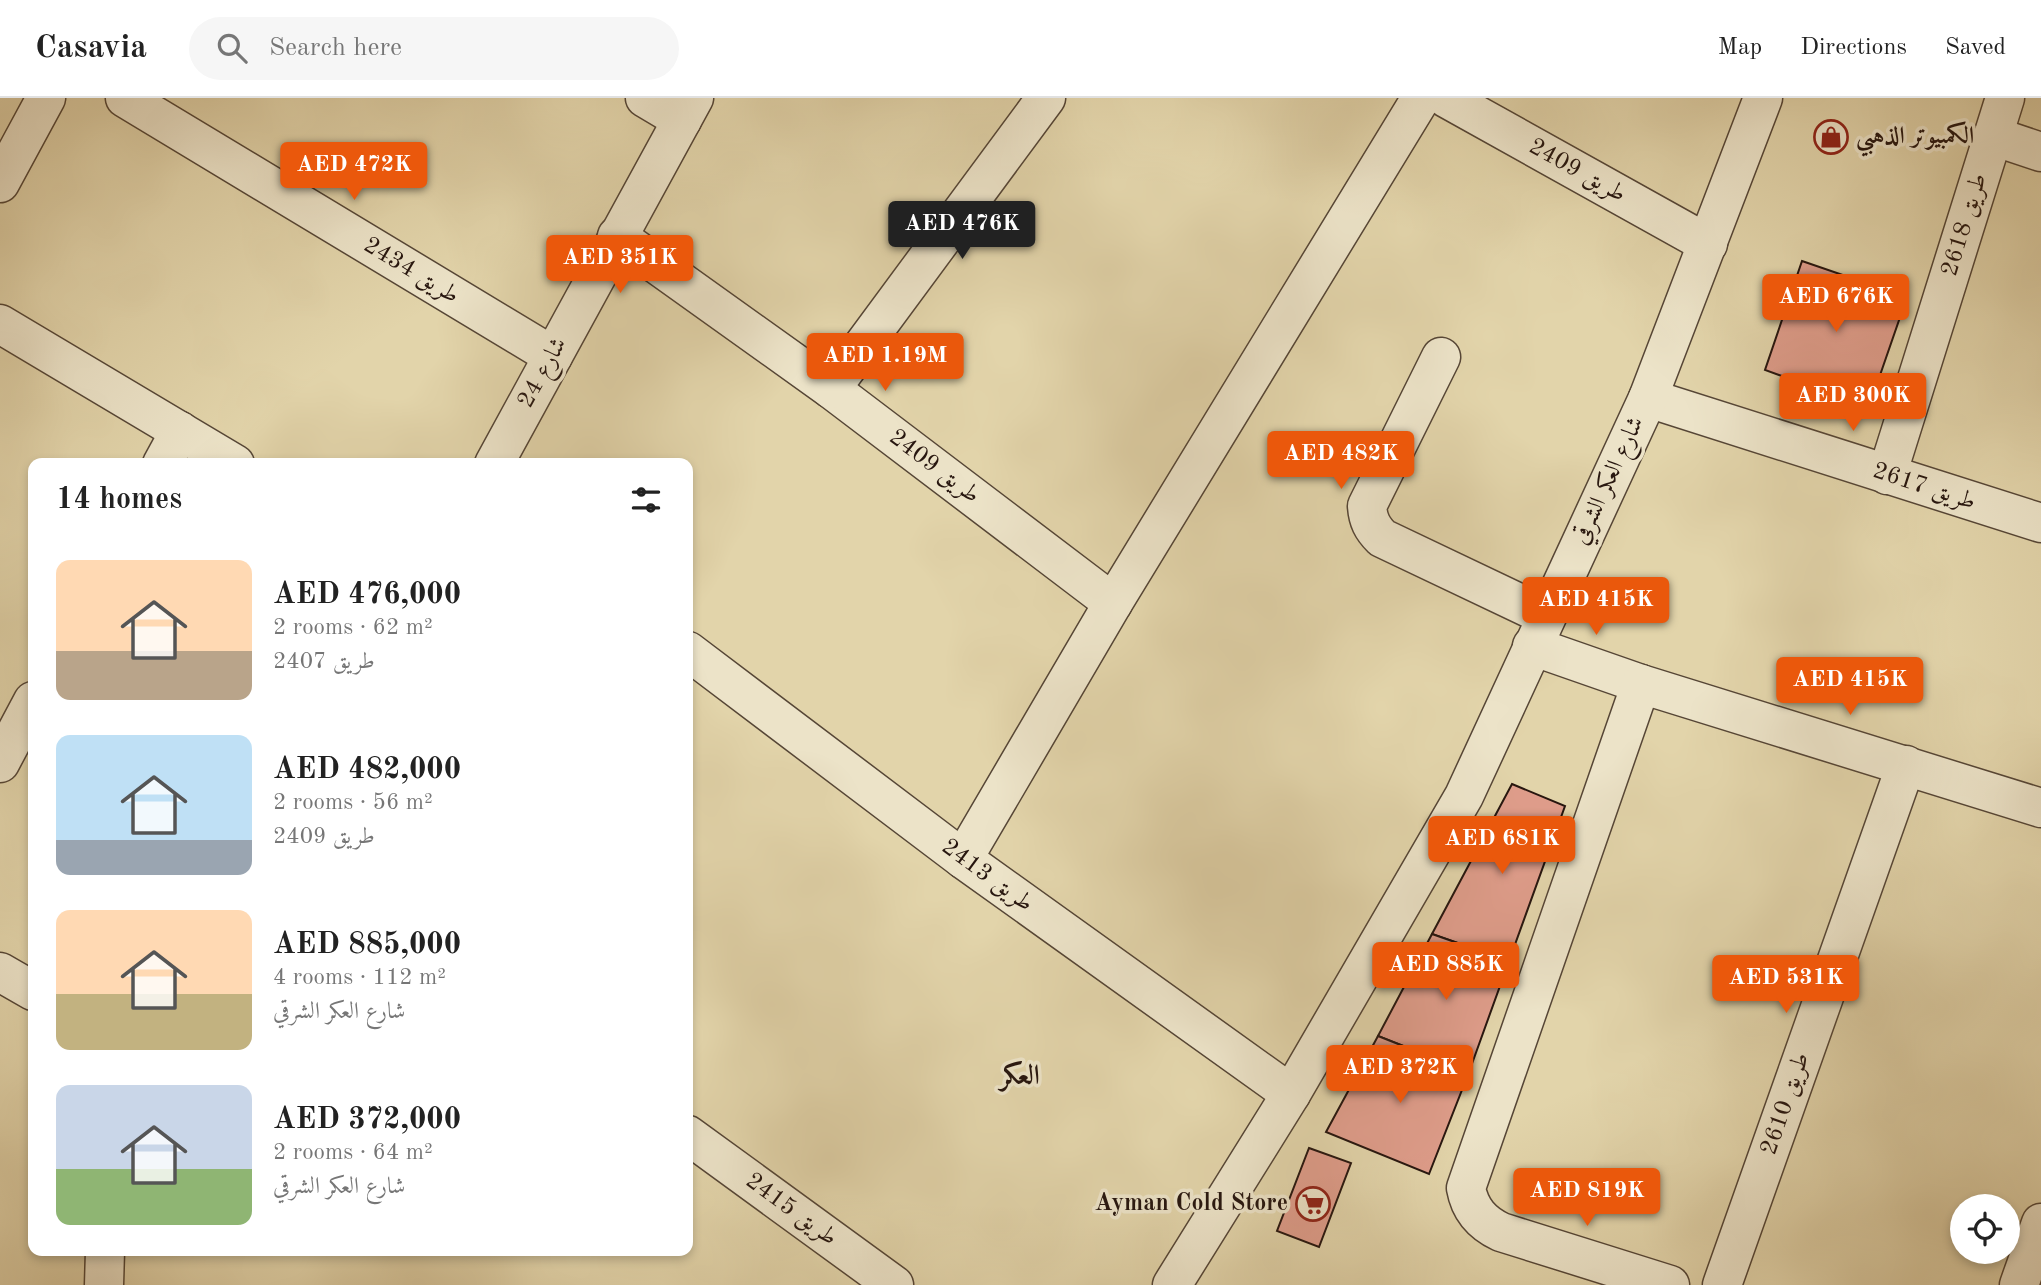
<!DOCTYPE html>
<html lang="en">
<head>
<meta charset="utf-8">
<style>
  body { margin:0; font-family:"Old Standard TT",Amiri,serif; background:#f6f6f6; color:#222; height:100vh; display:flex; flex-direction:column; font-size:26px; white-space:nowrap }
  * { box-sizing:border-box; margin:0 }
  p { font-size:23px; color:#767676 }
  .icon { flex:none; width:38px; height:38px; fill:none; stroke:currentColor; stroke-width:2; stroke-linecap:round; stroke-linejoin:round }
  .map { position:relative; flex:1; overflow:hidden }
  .drawer { position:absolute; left:28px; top:360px; width:665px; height:798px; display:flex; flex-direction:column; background:#fff; border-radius:14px; box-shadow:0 4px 10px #0003 }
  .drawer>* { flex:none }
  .tools { position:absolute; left:1950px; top:1096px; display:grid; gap:14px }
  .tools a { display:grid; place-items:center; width:70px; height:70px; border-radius:50%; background:#fff; box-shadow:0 4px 10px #0003; font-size:35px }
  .price { position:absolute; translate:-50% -60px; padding:0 16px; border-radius:7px; background:#ea580c; color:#fff; font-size:23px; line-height:46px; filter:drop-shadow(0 2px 4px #0008) }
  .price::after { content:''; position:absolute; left:50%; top:42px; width:21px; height:16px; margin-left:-10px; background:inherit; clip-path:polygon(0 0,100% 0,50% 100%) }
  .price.on { background:#222; color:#fff }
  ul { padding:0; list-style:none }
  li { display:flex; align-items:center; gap:21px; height:175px; padding:0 28px }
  li span { display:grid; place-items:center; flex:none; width:196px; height:140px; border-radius:14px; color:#555 }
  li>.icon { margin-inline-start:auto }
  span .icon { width:84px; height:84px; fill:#fffc; stroke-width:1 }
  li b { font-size:30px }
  h2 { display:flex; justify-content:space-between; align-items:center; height:84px; padding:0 28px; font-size:30px }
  header { display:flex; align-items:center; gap:42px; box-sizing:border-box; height:98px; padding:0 35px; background:#fff; border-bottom:2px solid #e0e0e0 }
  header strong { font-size:33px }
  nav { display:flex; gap:38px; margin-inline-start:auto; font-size:24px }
  .search { width:490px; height:63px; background:#f6f6f6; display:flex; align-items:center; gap:18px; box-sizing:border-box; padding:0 24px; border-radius:38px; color:#767676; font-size:26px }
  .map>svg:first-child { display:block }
  .building { fill:#df9d8b; stroke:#27160f; stroke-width:2 }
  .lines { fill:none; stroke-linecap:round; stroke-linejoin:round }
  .minor-casing { stroke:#564636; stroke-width:41 }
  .tertiary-casing { stroke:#564636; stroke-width:41 }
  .minor { stroke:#ece3c8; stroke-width:38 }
  .tertiary { stroke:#ece3c8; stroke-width:38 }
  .labels { text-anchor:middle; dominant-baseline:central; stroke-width:7; stroke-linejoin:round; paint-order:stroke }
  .poi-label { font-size:24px; font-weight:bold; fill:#27160f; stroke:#ece3c8; text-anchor:start }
  .street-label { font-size:24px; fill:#27160f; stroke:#ece3c8 }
  .quarter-label { font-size:28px; font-weight:bold; fill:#27160f; stroke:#ece3c8 }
</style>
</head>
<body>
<header>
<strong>Casavia</strong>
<div class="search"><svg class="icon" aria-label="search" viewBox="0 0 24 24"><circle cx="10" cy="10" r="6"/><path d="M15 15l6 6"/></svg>Search here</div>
<nav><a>Map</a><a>Directions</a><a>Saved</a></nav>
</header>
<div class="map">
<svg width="2041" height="1187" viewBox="0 0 2041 1187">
  <rect width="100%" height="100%" fill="#e2d4aa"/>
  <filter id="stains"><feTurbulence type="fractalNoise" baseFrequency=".00286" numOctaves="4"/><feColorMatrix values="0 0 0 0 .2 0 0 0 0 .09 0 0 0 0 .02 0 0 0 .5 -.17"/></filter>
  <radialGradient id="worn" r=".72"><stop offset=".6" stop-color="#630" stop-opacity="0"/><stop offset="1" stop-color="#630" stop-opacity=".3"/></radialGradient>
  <g class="building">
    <polygon points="1802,163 1907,199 1869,309 1765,272"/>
    <polygon points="1512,686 1565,708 1509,863 1432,836"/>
    <polygon points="1432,836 1509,863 1469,974 1378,938"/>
    <polygon points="1378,938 1469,974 1429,1076 1326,1034"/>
    <polygon points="1309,1050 1351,1065 1319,1149 1277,1133"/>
  </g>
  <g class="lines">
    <g class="minor-casing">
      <g id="minor">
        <polyline points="125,0 553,258"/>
        <polyline points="645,0 682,22"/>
        <polyline points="1446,0 1708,146"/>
        <polyline points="1993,38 2041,54"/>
        <polyline points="0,85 46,0"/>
        <polyline points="617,138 831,291 1113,505"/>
        <polyline points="0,226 235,366"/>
        <path d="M1441,259L1367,408C1368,422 1372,430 1382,440L1546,518"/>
        <polyline points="831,291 1046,0"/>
        <polyline points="1648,300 2041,425"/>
        <polyline points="162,366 180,333"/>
        <polyline points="494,366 694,0"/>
        <polyline points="1887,377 2005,0"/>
        <polyline points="1532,548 1641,586 2041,710"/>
        <polyline points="688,553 963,761 1291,996"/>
        <path d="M1641,586L1466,1090C1470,1112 1482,1125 1501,1134L1670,1187"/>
        <polyline points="0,665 33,603"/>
        <polyline points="963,761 1113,505 1421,0"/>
        <polyline points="0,874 33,893"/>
        <polyline points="688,1037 894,1187"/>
        <polyline points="104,1187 105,1153"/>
        <polyline points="1722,1187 1906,667"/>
        <polyline points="2019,1187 2041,1125"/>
      </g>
    </g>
    <g class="tertiary-casing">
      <polyline id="tertiary" points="1172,1187 1291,996 1464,698 1648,300 1763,0"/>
    </g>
    <use href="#minor" class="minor"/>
    <use href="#tertiary" class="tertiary"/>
  </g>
  <defs>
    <g id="shop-ring" transform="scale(1.75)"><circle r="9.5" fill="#ece3c8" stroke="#8f2418" stroke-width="1.5"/><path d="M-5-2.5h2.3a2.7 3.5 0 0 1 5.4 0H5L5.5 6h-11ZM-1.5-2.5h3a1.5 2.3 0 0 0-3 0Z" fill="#8f2418"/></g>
    <g id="supermarket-ring" transform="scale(1.75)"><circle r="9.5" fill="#ece3c8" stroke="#8f2418" stroke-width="1.5"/><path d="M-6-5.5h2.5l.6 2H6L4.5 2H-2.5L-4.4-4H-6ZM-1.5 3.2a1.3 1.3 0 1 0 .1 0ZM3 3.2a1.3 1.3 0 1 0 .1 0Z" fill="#8f2418"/></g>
  </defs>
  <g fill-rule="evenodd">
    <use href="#shop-ring" x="1831" y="39"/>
    <use href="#supermarket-ring" x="1313" y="1106"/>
  </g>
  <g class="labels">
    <g class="poi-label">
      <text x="1856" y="39">الكمبيوتر الذهبي</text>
      <text x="1288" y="1106" text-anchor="end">Ayman Cold Store</text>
    </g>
    <g class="street-label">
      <text transform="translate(1577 73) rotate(29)">طريق 2409</text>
      <text transform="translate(1965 127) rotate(-73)">طريق 2618</text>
      <text transform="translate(411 173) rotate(31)">طريق 2434</text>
      <text transform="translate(543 275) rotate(-61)">شارع 24</text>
      <text transform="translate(934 369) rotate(37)">طريق 2409</text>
      <text transform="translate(1609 383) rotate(-65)">شارع العكر الشرقي</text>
      <text transform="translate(1924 389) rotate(18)">طريق 2617</text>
      <text transform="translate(987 778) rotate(36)">طريق 2413</text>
      <text transform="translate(1786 1006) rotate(-71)">طريق 2610</text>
      <text transform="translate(791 1112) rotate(36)">طريق 2415</text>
    </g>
    <g class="quarter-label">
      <text x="1020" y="979">العكر</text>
    </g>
  </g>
  <rect width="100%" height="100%" filter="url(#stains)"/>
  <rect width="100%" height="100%" fill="url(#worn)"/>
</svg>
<div class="tools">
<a><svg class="icon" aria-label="locate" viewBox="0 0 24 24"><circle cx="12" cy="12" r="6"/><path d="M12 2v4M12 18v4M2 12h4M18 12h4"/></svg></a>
</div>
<b class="price" style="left:354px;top:104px">AED 472K</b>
<b class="price on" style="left:962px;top:163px">AED 476K</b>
<b class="price" style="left:620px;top:197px">AED 351K</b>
<b class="price" style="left:1836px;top:236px">AED 676K</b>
<b class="price" style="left:885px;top:295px">AED 1.19M</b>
<b class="price" style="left:1853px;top:335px">AED 300K</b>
<b class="price" style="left:1341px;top:393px">AED 482K</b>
<b class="price" style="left:1596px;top:539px">AED 415K</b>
<b class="price" style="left:1850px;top:619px">AED 415K</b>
<b class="price" style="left:1502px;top:778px">AED 681K</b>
<b class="price" style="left:1446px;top:904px">AED 885K</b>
<b class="price" style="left:1786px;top:917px">AED 531K</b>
<b class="price" style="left:1400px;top:1007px">AED 372K</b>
<b class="price" style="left:1587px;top:1130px">AED 819K</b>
<section class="drawer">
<h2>14 homes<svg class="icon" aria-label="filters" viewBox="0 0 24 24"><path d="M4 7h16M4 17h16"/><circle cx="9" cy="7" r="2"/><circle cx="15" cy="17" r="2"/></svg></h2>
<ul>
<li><span style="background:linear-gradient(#ffd9b3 65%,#b9a48a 0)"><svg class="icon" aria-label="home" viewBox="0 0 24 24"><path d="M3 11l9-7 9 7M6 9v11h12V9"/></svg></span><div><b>AED 476,000</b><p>2 rooms · 62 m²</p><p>طريق 2407</p></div></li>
<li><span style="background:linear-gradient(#bfe0f5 75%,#9aa5b1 0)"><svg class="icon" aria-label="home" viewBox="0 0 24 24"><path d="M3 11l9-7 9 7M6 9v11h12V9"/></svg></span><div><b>AED 482,000</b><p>2 rooms · 56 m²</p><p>طريق 2409</p></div></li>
<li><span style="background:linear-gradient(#ffd9b3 60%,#c2b280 0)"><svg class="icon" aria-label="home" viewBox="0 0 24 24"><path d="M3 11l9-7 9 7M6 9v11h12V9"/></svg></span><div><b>AED 885,000</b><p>4 rooms · 112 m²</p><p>شارع العكر الشرقي</p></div></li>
<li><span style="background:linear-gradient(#c9d6e8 60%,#8fb573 0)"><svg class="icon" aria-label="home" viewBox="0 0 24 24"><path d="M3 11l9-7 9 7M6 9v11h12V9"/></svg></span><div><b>AED 372,000</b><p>2 rooms · 64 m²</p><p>شارع العكر الشرقي</p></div></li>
</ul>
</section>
</div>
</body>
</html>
